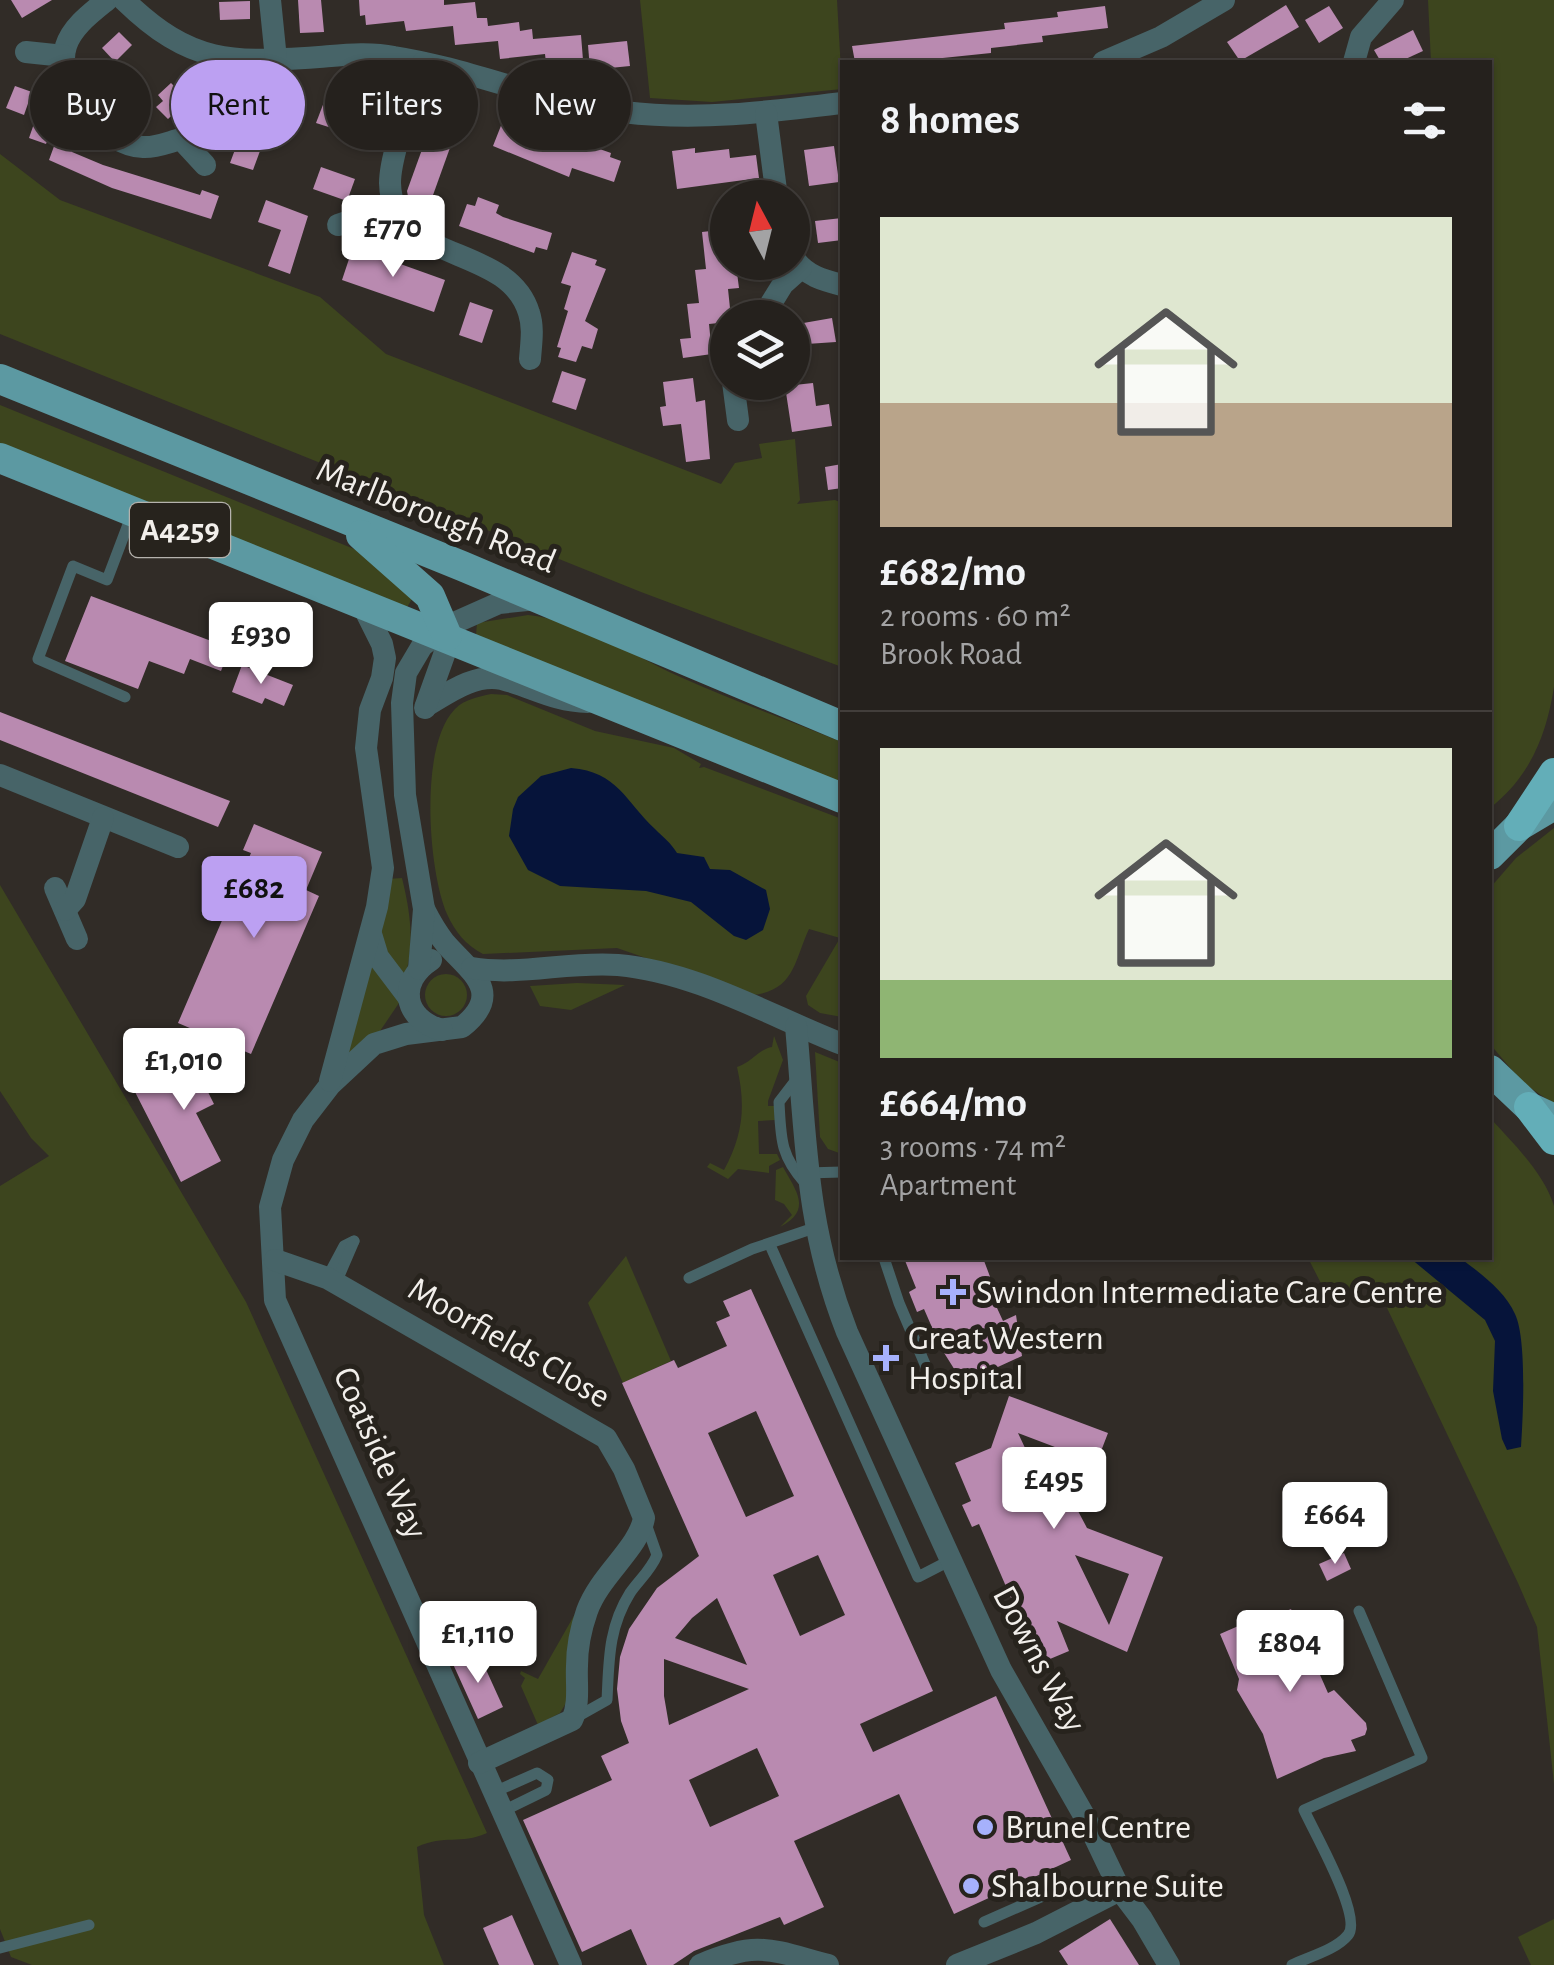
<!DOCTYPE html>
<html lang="en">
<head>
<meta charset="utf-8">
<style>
  body { margin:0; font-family:"Alegreya Sans",sans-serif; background:#2d2926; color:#f1f3f6; height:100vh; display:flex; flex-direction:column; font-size:38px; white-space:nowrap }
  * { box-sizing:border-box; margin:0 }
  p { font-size:32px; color:#a3a3a4 }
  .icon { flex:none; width:55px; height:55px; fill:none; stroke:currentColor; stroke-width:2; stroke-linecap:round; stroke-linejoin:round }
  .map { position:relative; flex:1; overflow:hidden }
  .details { position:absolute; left:840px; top:60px; width:652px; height:1200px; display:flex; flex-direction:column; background:#25211d; border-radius:0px; box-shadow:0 2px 8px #0004,0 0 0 2px #423e3b }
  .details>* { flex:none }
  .guide { position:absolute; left:30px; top:60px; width:660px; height:90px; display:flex; gap:20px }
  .needle { width:65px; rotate:353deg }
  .buttons { position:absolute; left:710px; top:180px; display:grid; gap:20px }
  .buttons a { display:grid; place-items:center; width:100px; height:100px; border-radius:50%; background:#25211d; box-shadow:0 2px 8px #0004,0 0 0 2px #423e3b; font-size:50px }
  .price { position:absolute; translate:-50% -85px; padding:0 22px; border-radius:10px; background:#fff; color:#222; font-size:32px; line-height:65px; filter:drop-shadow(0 2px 5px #0008) }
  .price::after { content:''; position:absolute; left:50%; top:60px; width:30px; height:22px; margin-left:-15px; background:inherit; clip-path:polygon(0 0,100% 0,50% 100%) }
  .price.current { background:#bca0f2; color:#111 }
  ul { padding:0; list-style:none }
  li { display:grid; align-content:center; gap:20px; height:530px; padding:0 40px }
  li+li { border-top:2px solid #423e3b }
  li span { display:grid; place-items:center; height:310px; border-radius:0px; color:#555 }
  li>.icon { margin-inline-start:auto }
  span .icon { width:180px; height:180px; fill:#fffc; stroke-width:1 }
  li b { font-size:42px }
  h2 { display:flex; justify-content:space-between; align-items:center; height:120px; padding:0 40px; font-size:42px }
  .tag { padding:0 35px; border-radius:45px; background:#25211d; box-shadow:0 2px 8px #0004,0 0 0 2px #423e3b; font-size:35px; line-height:90px }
  .tag.current { background:#bca0f2; color:#111 }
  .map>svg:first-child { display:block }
  .green { fill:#3d451e }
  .water { fill:#06143a }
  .building { fill:#b98ab0; fill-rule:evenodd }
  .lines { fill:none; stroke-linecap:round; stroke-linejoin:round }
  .lane { stroke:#476468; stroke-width:11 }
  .street { stroke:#476468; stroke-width:22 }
  .primary { stroke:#5c99a2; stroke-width:30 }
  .highway { stroke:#63aeb8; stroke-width:30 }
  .poi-dot { fill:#a6b1fc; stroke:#27231d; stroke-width:4 }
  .labels { text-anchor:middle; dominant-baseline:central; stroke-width:10; stroke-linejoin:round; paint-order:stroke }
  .shield { fill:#27231d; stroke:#b5b2ad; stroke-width:2.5 }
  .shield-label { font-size:32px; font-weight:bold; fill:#f2efeb }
  .street-label { font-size:35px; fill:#f2efeb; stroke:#27231d }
  .poi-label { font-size:35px; fill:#f2efeb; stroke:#27231d; text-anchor:start }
</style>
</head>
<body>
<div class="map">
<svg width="1554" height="1965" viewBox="0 0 1554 1965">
  <rect width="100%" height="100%" fill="#312c27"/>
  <g class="green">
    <polygon points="640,0 837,0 842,89 712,102 650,98"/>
    <path d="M1428,0H1554V687C1546,737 1530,776 1490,808V62H1431Z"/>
    <polygon points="0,154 60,200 320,297 386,354 721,484 735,463 762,458 759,444 795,439 800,500 797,504 835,500 842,503 842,667 641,592 0,334"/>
    <polygon points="0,405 364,553 412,599 406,609 0,445"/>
    <path d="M528,615C588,622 625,652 678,676C731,700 788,720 842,742V785L476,635L477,623Z"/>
    <path d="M491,694L507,695L595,731L674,748L701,764L699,768L704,767L842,819V1017L820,1013L808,1005L806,996L840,938L809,929C794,961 795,990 753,995L617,948L483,954C466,945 455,932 447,914C428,870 419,745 455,709C465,699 478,697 491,694Z"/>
    <polygon points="1554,828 1554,1104 1522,1082 1490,1044 1490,888 1516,858"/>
    <path d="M402,878C410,911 415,943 405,976L380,947L388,879Z"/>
    <path d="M0,885L246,1302L487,1833C460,1845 445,1834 417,1847L424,1915L444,1965H32L11,1957L0,1929V1186L49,1156L31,1138L0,1091Z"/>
    <polygon points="369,963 401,1000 380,1031 349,1054 347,1043"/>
    <circle cx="446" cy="995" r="21"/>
    <polygon points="577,983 625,985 571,1010 540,1006 530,986"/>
    <path d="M774,1036L783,1060L768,1101V1106H774L775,1120L758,1121L759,1154H777L780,1160L769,1166V1173L738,1169L728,1179L707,1167L710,1163L724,1170C743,1135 746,1106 737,1067C751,1063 759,1049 772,1047Z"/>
    <polygon points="815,1052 842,1063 842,1154 828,1149 820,1137"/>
    <path d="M1490,1118C1513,1143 1544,1173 1554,1206V1784L1537,1627L1518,1583L1378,1289L1370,1283L1327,1295L1308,1258H1490Z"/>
    <path d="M783,1167C796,1191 813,1210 780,1227L792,1215L784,1204L775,1200L776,1170Z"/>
    <polygon points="626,1256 671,1361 623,1383 588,1303"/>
    <polygon points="588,1591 566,1703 560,1713 538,1725 521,1686 525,1678 520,1674 521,1671 538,1679"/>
    <polygon points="1554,1919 1554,1965 1531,1965 1518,1937"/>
  </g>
  <g class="water">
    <path d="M571,768C618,772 625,801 655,829C663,837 671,843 677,853L704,857L710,869L730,870L766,890L770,909L763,930L746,940L734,936L691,902L646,891L560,886L528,870L509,836L513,809L518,797L541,776Z"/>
    <path d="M1410,1258H1460C1479,1272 1505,1291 1515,1314C1527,1339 1523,1417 1521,1447L1507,1450L1502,1439L1493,1391L1495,1341L1485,1320Z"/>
  </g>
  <g class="building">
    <polygon points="11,0 52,0 22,18"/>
    <polygon points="298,0 321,0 324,32 300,33"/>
    <polygon points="359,0 444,0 444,5 475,2 477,18 487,18 488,26 519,22 520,31 532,29 533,39 581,35 583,60 546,63 545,54 500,59 498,41 455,45 453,26 406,31 404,21 366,25 365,15 360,16"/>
    <polygon points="250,1 250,19 220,20 219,2"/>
    <polygon points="1286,5 1299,27 1240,61 1227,42"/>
    <polygon points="1105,6 1108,28 1042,36 1043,42 991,48 991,53 904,62 855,62 852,46 1005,29 1004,23 1058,17 1057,12"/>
    <polygon points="1329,6 1343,28 1319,43 1305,20"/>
    <polygon points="1413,30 1423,51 1399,62 1381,62 1374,50"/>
    <polygon points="119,32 132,45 115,62 102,48"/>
    <polygon points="627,41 630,66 590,70 588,45"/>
    <polygon points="93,63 113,86 96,101 81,73"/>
    <polygon points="171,83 188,100 168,119 156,107 163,101 158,95"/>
    <polygon points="269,85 287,92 278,114 274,113 253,170 230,163 252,104 248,103 254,87 267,92"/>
    <polygon points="15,86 32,92 24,115 6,108"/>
    <polygon points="329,89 378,105 366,139 316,123"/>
    <polygon points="441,97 465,106 428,209 409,202 407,191"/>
    <polygon points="37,115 55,121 46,144 29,138"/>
    <polygon points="504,118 528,126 526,132 554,142 557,134 611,153 610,157 621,161 614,182 572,168 569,177 493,146"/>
    <polygon points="57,138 75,144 72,152 103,165 200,195 202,190 219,196 211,219 112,188 49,160"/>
    <polygon points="834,146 839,182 809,186 804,150"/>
    <polygon points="695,148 695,153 729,149 730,158 756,155 759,178 677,189 672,151"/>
    <polygon points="321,167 355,179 347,201 313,189"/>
    <polygon points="478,197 499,205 496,213 503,217 552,233 547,250 536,247 534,253 459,226 467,204 475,206"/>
    <polygon points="266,200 308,216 290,274 268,266 281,230 258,222"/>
    <polygon points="842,218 842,240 818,243 815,221"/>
    <polygon points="728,229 728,266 736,265 739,288 728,289 731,318 728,318 728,322 709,324 712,354 683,358 680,339 691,338 687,304 699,303 695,270 706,269 702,232"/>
    <polygon points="353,247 445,280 434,312 342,280"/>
    <polygon points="572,252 597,260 595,265 606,269 585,321 598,329 592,349 582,346 576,362 558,357 561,348 557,347 568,311 564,309 571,286 561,283"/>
    <polygon points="470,302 493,310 482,343 459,335"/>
    <polygon points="832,318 836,342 792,345 792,325"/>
    <polygon points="562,371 586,379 576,410 552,402"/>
    <polygon points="693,378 696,402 705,400 710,459 686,462 681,424 663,426 660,407 666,406 663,382"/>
    <polygon points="813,383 816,406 829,404 832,426 792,432 785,386"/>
    <polygon points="842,464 842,488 828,490 825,467"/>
    <polygon points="91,596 230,648 221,671 190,659 184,674 149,661 138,689 65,661"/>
    <polygon points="242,665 293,685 284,706 265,698 262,704 232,692"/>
    <polygon points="0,712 230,801 218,827 0,740"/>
    <polygon points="254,824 322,852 306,890 319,896 251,1054 178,1023 251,853 243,850"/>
    <polygon points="181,1056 230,1067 226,1082 208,1092 214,1104 196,1113 221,1161 181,1182 134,1090 179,1067"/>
    <polygon points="904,1258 983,1258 992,1282 986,1284 1003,1321 1016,1315 1022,1356 963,1383 941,1348 924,1309 917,1312 909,1292 916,1288"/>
    <path d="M751,1289L933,1691L860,1724L873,1752L996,1696L1071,1860L954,1914L899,1794L794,1841L824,1907L784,1925L780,1917L694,1951L673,1965H647L631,1929L582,1952L523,1820L612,1780L601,1756L629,1743L621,1721L617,1689L620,1657L629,1629L657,1588L699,1556L622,1383L674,1360L678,1368L727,1346L716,1322L730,1316L723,1301ZM756,1411L794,1496L746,1517L708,1433ZM818,1555L845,1615L800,1636L773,1575ZM717,1598L747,1665L675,1638L692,1618ZM664,1659L749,1689L669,1725L664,1696ZM757,1748L779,1796L710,1827L689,1780Z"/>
    <path d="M1009,1396L1108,1433L1078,1511L1087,1528L1163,1557L1127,1652L1057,1621L1069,1651L1038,1664L1023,1627L1017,1630L1007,1608L1014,1605L979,1524L972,1527L962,1505L971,1501L955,1463L991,1448ZM1018,1433L1068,1452L1049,1499ZM1075,1555L1129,1574L1109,1625Z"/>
    <polygon points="1344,1553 1351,1569 1327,1581 1319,1564"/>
    <polygon points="1291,1609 1328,1693 1334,1690 1366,1723 1367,1729 1365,1735 1351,1740 1356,1751 1324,1758 1277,1779 1263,1734 1237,1690 1239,1679 1220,1634 1259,1617 1261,1622"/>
    <polygon points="478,1652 503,1707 478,1719 453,1664"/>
    <polygon points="512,1915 534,1965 499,1965 483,1928"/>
    <polygon points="1110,1919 1139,1965 1068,1965 1059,1951"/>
  </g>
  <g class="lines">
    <g class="lane">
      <polyline points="125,697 38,659 73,566 107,580 132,514"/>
      <path d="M799,1076L779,1102C781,1138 780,1155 805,1183"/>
      <polyline points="806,1173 842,1172"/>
      <polyline points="770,1245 918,1577 949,1561"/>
      <polyline points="884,1258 899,1303 933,1383"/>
      <polyline points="327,1278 344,1246 354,1241"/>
      <polyline points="689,1278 752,1249 814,1228"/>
      <polyline points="336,1283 354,1241"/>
      <path d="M575,1718L607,1700C609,1662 608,1628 630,1593C639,1580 651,1570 657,1555L645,1521"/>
      <polyline points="492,1793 537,1773 548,1780 546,1790 501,1812"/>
      <polyline points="984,1922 1050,1893"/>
      <polyline points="0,1948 89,1925"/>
      <path d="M1292,1965C1308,1957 1336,1950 1348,1935C1363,1917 1314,1832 1304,1810L1422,1758L1359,1611"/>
    </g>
    <g class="street">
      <path d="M107,0C91,13 72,27 66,46C53,86 103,146 143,147C155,148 169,142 181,139L205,165"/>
      <path d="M124,0C191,65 231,63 319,57C344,55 369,52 394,57C472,69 545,103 623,112C697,121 769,112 842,103"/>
      <polyline points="270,0 276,59"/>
      <polyline points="26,52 64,56"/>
      <polyline points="1103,62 1161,37 1224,0"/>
      <polyline points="1354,62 1361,37 1393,0"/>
      <path d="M423,63C414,94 390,153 390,183C392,266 508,242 529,313C534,328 531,344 530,359"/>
      <polyline points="766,113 777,198"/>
      <polyline points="338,225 394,206"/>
      <path d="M795,260C807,276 823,280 842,285"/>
      <polyline points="762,318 783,284 801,268"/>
      <polyline points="733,382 738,420"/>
      <path d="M426,706C448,693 475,673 502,679C533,687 553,701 588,702"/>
      <polyline points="425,708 444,655 447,636"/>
      <polyline points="0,775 178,847"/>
      <polyline points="55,888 77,939"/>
      <path d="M424,909C430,921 437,933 445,943C469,971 506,992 462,1027L406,1034L374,1044L330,1085L303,1120L283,1160L270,1207L275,1300L571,1965"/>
      <polyline points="65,910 75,899 103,818"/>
      <polyline points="371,934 378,957 409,998"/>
      <path d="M431,960C397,982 403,1019 442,1030"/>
      <path d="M472,968C521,976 568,961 618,965C696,972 770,1016 842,1044"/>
      <polyline points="419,969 424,909 405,795 402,703 406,673 422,646 445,627 499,603 537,599"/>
      <path d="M796,1026C806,1138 805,1225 847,1332L1001,1670L1086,1819L1120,1890L1142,1919L1169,1965"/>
      <polyline points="330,1081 377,907 383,868 366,748 370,710 382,678 385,658 382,644 361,602"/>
      <path d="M275,1260L327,1278L606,1438L624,1469L644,1518C639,1548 600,1575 587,1611C581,1628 577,1647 577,1666C576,1684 580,1703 572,1720L479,1763"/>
      <path d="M700,1965C758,1940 771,1950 828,1965"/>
      <polyline points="957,1965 1036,1933 1120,1890"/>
    </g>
    <g class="primary">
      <polyline points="0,379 462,566 842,726"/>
      <polyline points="0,458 842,798"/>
      <polyline points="361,535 430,596 447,636"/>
      <polyline points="1490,855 1519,826 1554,805"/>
      <polyline points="1490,1070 1529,1107 1550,1117"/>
    </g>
    <g class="highway">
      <polyline points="1519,826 1554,773"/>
      <polyline points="1529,1107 1554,1140"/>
    </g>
  </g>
  <g class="poi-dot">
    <path d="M948 1277h10v10h10v10h-10v10h-10v-10h-10v-10h10z"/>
    <path d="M881 1343h10v10h10v10h-10v10h-10v-10h-10v-10h10z"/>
    <circle cx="985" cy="1827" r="10"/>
    <circle cx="971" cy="1886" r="10"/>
  </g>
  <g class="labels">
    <rect class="shield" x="130" y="503" width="100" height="54" rx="8"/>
    <g class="shield-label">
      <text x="180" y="530">A4259</text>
    </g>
    <g class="street-label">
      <text transform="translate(436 516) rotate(22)">Marlborough Road</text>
      <text transform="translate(509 1343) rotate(30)">Moorfields Close</text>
      <text transform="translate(380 1453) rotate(66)">Coatside Way</text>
      <text transform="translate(1039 1659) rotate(62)">Downs Way</text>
    </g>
    <g class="poi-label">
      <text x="976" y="1292">Swindon Intermediate Care Centre</text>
      <text x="908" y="1338">Great Western<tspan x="908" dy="40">Hospital</tspan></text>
      <text x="1005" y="1827">Brunel Centre</text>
      <text x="991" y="1886">Shalbourne Suite</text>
    </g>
  </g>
</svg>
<div class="buttons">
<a><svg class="needle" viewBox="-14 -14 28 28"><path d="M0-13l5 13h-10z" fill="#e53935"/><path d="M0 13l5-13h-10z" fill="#a3a3a4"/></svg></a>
<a><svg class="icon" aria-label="layers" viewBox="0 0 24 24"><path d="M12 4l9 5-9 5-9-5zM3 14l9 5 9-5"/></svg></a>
</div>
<b class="price" style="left:393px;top:280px">£770</b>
<b class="price" style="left:261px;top:687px">£930</b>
<b class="price current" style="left:254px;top:941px">£682</b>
<b class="price" style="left:184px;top:1113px">£1,010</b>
<b class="price" style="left:1054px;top:1532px">£495</b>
<b class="price" style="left:1335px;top:1567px">£664</b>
<b class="price" style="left:478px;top:1686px">£1,110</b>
<b class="price" style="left:1290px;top:1695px">£804</b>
<div class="guide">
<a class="tag">Buy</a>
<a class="tag current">Rent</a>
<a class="tag">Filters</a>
<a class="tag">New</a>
</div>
<section class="details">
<h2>8 homes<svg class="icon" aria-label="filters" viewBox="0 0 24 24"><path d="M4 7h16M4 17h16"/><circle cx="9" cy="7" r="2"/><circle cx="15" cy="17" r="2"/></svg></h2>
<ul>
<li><span style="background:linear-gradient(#dfe7d0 60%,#b9a48a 0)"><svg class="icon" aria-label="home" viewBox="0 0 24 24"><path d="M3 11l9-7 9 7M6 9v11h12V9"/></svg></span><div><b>£682/mo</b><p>2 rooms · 60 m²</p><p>Brook Road</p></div></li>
<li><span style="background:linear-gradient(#dfe7d0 75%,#8fb573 0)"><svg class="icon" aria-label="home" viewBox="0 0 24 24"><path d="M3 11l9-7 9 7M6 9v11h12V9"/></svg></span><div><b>£664/mo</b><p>3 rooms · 74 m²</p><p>Apartment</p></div></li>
</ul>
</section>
</div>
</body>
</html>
